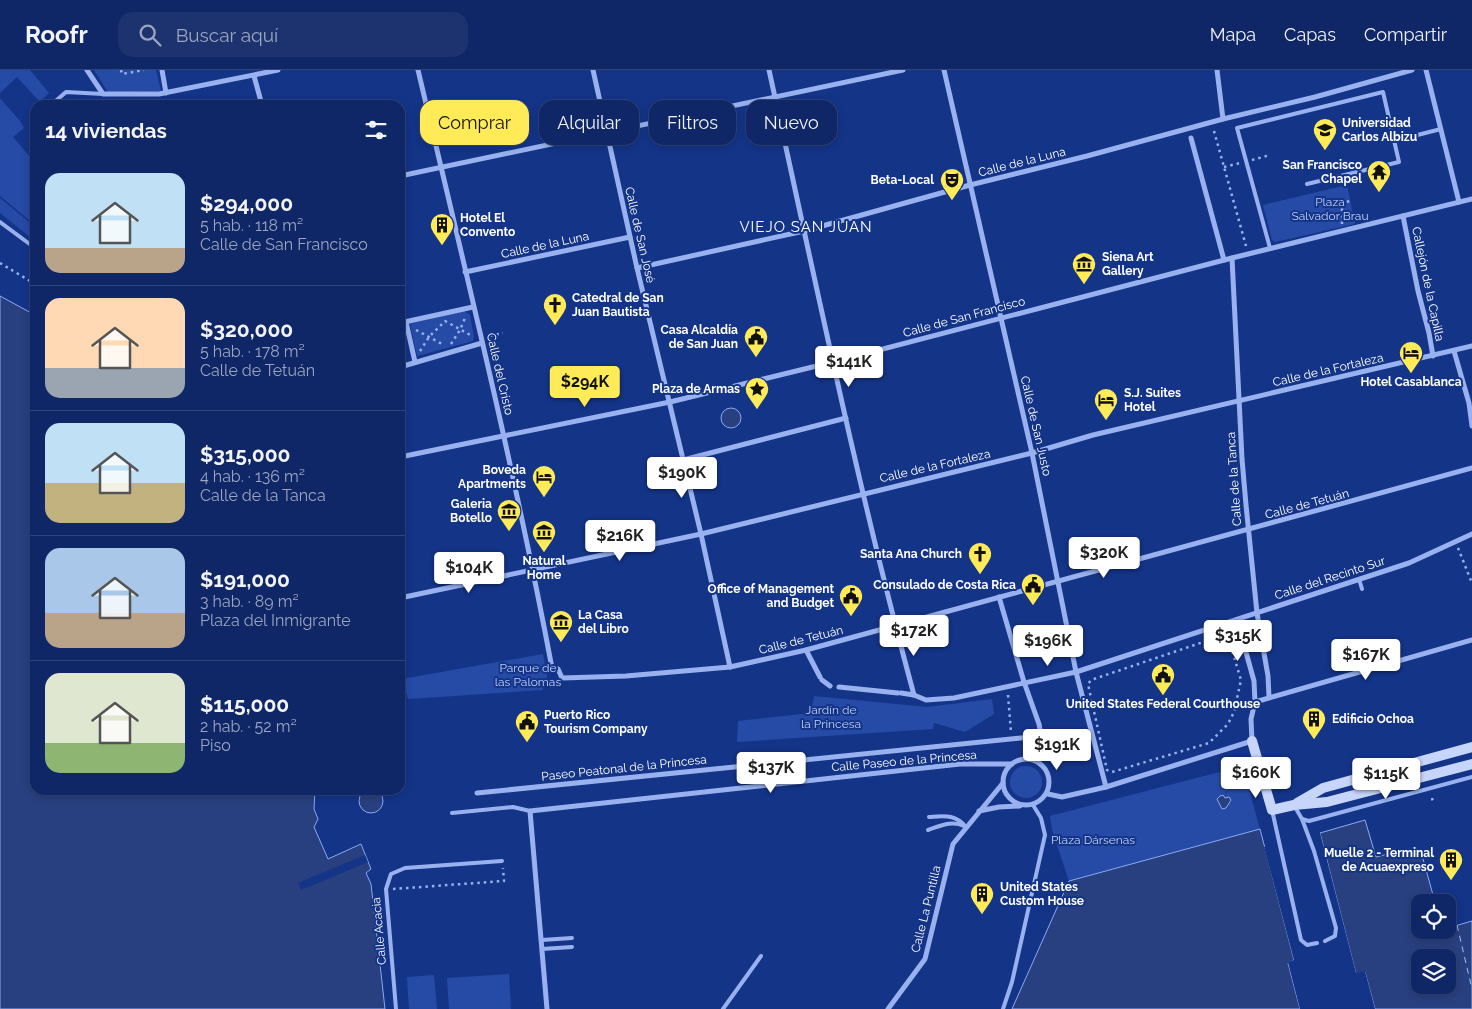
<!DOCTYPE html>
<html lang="es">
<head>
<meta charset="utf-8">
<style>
  body { margin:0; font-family:Raleway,sans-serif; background:#1d336f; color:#f1f3f6; height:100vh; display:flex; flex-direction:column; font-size:19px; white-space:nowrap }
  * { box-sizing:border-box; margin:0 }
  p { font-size:16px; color:#9ba5bf }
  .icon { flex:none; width:28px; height:28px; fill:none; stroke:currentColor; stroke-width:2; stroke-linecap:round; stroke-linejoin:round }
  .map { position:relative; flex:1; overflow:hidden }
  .panel { position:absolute; left:30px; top:30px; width:375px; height:695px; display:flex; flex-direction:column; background:#0f2766; border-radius:15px; box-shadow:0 2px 8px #0003,0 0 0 1px #2f447a }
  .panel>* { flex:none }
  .banner { position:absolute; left:420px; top:30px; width:475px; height:45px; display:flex; gap:10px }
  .tools { position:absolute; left:1411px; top:824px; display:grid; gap:10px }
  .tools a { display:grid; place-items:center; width:45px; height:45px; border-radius:10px; background:#0f2766; box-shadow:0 2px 8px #0003,0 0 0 1px #2f447a; font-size:25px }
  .price { position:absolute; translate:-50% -42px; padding:0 11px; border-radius:5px; background:#fff; color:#222; font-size:16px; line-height:32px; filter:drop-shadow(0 1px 2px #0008) }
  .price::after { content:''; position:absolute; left:50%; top:30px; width:15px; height:11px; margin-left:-8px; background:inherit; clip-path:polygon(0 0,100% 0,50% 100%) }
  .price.on { background:#ffea58; color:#111 }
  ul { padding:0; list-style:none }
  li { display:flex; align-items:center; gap:15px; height:125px; padding:0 15px }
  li+li { border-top:1px solid #2f447a }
  li span { display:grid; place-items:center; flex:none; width:140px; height:100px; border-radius:15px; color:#555 }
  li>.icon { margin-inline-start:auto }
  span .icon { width:60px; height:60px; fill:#fffc; stroke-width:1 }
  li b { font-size:21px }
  h2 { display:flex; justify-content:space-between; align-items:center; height:60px; padding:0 15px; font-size:21px }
  .tag { padding:0 18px; border-radius:15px; background:#0f2766; box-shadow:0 2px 8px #0003,0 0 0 1px #2f447a; font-size:18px; line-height:45px }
  .tag.on { background:#ffea58; color:#111 }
  header { display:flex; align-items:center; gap:30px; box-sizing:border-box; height:70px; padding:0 25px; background:#0f2766; border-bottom:1px solid #2f447a }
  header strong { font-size:24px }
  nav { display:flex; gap:28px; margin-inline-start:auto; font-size:18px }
  .search { width:350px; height:45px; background:#1d336f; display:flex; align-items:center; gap:12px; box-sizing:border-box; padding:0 18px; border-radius:15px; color:#9ba5bf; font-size:19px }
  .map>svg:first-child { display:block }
  .green { fill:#264ba7 }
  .water { fill:#28407f; stroke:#8baaf3; fill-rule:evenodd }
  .pier { fill:#143488 }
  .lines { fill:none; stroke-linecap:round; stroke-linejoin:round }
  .ferry { stroke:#a5bdf7; stroke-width:1; stroke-dasharray:6 5; stroke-linecap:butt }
  .path { stroke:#99b2ef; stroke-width:2.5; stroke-dasharray:2.5 4; stroke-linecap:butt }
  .lane { stroke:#99b2ef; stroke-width:4 }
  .street { stroke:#99b2ef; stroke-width:5 }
  .secondary { stroke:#c7d5fb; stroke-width:10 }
  .labels { text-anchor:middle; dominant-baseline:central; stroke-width:4; stroke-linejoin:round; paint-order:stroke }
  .poi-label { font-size:12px; font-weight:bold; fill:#fff; stroke:#143488; text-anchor:end }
  .street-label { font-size:12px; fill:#fff; stroke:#143488 }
  .park-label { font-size:12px; fill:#c0d1fb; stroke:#143488 }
  .quarter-label { font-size:15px; letter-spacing:1px; fill:#fff; stroke:#143488 }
</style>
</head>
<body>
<header>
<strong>Roofr</strong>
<div class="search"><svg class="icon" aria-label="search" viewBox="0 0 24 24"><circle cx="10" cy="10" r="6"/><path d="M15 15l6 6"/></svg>Buscar aquí</div>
<nav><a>Mapa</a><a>Capas</a><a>Compartir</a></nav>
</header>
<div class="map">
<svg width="1472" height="939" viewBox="0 0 1472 939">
  <rect width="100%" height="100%" fill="#143488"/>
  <g class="green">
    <polygon points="0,0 30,0 49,23 40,32 17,7 0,23"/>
    <polygon points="94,0 156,0 161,21 108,22"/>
    <polygon points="0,28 20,51 24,58 13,67 35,93 35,155 0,126"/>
    <polygon points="1347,115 1355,154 1275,172 1272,170 1263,135"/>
    <polygon points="0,128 35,157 35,171 0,143"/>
    <polygon points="464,241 470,245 474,267 473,271 417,286 410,254"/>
    <polygon points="543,584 548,612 542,613 543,620 408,629 402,609"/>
    <polygon points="814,626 927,637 992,629 994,644 965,662 934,653 933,659 737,672 738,651 811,643"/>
    <circle cx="1026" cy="712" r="16"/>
    <polygon points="1235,698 1244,701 1260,759 1069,811 1052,760 1050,746"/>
    <polygon points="509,904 511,939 449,939 447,908"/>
    <polygon points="434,905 437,939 409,939 407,907"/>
  </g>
  <g class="water">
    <polygon points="0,226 35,245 35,720 315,720 314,739 318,749 314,757 328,789 361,774 371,799 366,803 371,814 385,939 0,939"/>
    <circle cx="731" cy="348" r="10"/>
    <circle cx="371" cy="731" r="12"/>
    <polygon points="1223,725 1225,728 1229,727 1231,730 1226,738 1222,739 1217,729 1220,726"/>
    <path d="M1365,750L1376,787L1408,779L1423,789L1435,832H1420V860H1448V858L1472,851V939H1375L1365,902L1356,904L1320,763ZM1420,888H1448V915H1420Z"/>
    <polygon points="1260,759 1294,890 1288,893 1300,939 1012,939 1069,811"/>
  </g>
  <g class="pier">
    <polygon points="1320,763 1356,903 1365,901 1375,939 1372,939 1363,904 1356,906 1354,904 1317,764"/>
    <polygon points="1266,776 1297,890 1296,892 1291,894 1303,939 1300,939 1288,892 1294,890 1264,777"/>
    <polygon points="365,785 368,792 301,820 298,813"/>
  </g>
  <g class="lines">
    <polyline class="ferry" points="1457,855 1472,919"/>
    <g class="path">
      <polyline points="121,0 122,4 144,0"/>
      <polyline points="1214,61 1246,176"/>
      <polyline points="1252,90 1270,85"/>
      <polyline points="1224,97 1240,93"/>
      <polyline points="1342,154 1342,133 1350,131"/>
      <polyline points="0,193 35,214"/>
      <polyline points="416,260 444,275"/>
      <polyline points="490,266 503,263"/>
      <polyline points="451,274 460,260 465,248"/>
      <polyline points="420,281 429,267 445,251 472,266"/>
      <polyline points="1458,478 1472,513"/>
      <polygon points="1224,565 1228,567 1241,610 1234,642 1228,654 1209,673 1112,702 1107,700 1088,614 1091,610"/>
      <polyline points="1008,625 1011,662"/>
      <polyline points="1432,728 1433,732"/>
      <polyline points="393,819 504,811 503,798"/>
    </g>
    <g class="lane">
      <polyline points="51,35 66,22 103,24"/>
      <polyline points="35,52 33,54 35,56"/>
      <polyline points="1394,71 1441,59"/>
      <polyline points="0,152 35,178"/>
      <polyline points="1270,178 1237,58 1383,22 1399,92 1307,114"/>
      <polyline points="1359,509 1362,519"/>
      <polyline points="1382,583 1394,592"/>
      <polyline points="1367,588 1380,597"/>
      <polyline points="1295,737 1302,749 1309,751 1472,707"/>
      <polyline points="1272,740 1301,870 1307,875 1317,873"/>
      <polyline points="452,743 513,737 530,741"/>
      <path d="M929,747C945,746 955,744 966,757"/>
      <polyline points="1302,749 1314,781 1336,858 1335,866 1325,871"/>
      <path d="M928,760C940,756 952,750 964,756"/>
      <polyline points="542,870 572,868"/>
      <polyline points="542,879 572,877"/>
      <polyline points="396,939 386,819 391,804 405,798 502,791"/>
      <polyline points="723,939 761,886"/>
      <polyline points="1003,939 1012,912 1045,765 1041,748 1033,735"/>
    </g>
    <g class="street">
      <polyline points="87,0 103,24 159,24 278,0"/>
      <polyline points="162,0 166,23"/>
      <path d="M418,0C465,199 514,397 552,598L558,599L562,608L626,606L730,597L806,580L1472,398"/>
      <polyline points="593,0 637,198 701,464 730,597"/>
      <path d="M769,0C815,209 858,419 914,625"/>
      <polyline points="944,0 1032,383 1076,602 1106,717"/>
      <polyline points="1217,0 1223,49"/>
      <polyline points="1426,0 1459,132"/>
      <polyline points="254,6 262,35"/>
      <polyline points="1191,68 1224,190"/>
      <polyline points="400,106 903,0"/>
      <polyline points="1403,146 1418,221 1429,263 1433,286"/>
      <polyline points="1232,188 1242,389 1246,435 1257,543 1268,606 1269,627"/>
      <polyline points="637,198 804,161 970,115 1087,86 1223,49 1315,27 1412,0"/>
      <polyline points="465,202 630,167"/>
      <polyline points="406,252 415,292"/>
      <polyline points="400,253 473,237"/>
      <polyline points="1454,281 1469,333 1472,356"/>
      <polyline points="400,297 482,273"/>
      <polyline points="400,387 670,332 833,292 1232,188 1472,129"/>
      <polyline points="683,390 846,348"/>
      <polyline points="999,527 1024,612 1039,654 1041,666 1034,690"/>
      <polyline points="400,528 701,464 1032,383 1093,365 1472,276"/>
      <polyline points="806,580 820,607"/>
      <polyline points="822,610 830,616"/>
      <polyline points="839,617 898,623"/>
      <polyline points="901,623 914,625 926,630 954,628 1076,602 1409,493 1472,464"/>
      <polyline points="1255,632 1472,570"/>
      <circle cx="1026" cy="712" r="23"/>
      <polyline points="477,723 1041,666"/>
      <polyline points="1048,724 1062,727 1106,717 1252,671 1251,649 1255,632 1254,611 1237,550"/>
      <polyline points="979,741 999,737 1020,736"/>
      <polyline points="547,939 530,741 960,694 1012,694"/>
      <polyline points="888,939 925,889 953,774 1003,713"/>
    </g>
    <g class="secondary">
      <polyline points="1252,671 1272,740 1294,735 1327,732 1472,694"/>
      <polyline points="1297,733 1323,718 1472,677"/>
    </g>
  </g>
  <defs>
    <g id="university-pin" transform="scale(1.25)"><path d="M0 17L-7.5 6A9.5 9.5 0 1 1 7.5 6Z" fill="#ffea58" stroke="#143488"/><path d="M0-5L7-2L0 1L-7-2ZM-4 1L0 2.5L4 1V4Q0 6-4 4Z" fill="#111"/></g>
    <g id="temple-pin" transform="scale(1.25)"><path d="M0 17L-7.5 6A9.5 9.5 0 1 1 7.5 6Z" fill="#ffea58" stroke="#143488"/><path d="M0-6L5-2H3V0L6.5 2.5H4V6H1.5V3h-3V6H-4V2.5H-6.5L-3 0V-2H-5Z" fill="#111"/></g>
    <g id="theatre-pin" transform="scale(1.25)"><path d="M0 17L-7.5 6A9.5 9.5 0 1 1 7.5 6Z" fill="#ffea58" stroke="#143488"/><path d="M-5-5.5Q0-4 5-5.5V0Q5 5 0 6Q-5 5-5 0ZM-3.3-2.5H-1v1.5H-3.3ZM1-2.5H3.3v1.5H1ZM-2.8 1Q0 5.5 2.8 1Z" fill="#111"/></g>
    <g id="building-pin" transform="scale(1.25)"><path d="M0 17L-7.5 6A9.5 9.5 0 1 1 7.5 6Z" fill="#ffea58" stroke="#143488"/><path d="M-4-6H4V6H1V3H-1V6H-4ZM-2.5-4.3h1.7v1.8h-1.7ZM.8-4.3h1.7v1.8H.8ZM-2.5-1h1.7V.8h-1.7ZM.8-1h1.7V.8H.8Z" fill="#111"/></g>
    <g id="museum-pin" transform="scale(1.25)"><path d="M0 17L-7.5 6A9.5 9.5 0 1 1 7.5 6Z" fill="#ffea58" stroke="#143488"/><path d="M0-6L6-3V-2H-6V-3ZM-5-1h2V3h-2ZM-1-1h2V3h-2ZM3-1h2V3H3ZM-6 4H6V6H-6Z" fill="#111"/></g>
    <g id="church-pin" transform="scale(1.25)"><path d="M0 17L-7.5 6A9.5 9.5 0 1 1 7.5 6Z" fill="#ffea58" stroke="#143488"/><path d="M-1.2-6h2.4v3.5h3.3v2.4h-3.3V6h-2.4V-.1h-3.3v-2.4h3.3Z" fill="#111"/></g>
    <g id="civic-pin" transform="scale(1.25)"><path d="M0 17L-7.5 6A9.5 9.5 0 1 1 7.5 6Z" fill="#ffea58" stroke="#143488"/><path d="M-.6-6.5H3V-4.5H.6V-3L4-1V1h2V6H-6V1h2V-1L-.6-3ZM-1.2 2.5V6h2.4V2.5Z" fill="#111"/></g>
    <g id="hotel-pin" transform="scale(1.25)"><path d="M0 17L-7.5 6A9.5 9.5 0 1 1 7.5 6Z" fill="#ffea58" stroke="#143488"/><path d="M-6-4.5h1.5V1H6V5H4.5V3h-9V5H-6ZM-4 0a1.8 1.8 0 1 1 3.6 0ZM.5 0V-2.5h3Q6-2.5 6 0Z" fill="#111"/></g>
    <g id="sight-pin" transform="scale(1.25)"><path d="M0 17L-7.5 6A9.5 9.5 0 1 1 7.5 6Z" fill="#ffea58" stroke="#143488"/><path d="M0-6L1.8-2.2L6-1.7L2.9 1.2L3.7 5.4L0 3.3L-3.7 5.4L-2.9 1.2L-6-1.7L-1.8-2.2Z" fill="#111"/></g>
  </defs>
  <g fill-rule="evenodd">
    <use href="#university-pin" x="1325" y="60"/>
    <use href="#temple-pin" x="1379" y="102"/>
    <use href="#theatre-pin" x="952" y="110"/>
    <use href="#building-pin" x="442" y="155"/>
    <use href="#museum-pin" x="1084" y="194"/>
    <use href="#church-pin" x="555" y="235"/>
    <use href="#civic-pin" x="756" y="267"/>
    <use href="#hotel-pin" x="1411" y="283"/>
    <use href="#sight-pin" x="757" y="319"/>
    <use href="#hotel-pin" x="1106" y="330"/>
    <use href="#hotel-pin" x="544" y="407"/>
    <use href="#museum-pin" x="509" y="441"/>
    <use href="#museum-pin" x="544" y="462"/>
    <use href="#church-pin" x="980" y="484"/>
    <use href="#civic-pin" x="1033" y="515"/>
    <use href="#civic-pin" x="851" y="526"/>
    <use href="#museum-pin" x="561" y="552"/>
    <use href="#civic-pin" x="1163" y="605"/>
    <use href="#building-pin" x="1314" y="649"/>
    <use href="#civic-pin" x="527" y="652"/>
    <use href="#building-pin" x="1451" y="790"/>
    <use href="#building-pin" x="982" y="824"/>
  </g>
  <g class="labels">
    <g class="poi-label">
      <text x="1342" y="53" text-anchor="start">Universidad<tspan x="1342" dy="14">Carlos Albizu</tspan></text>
      <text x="1362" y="95">San Francisco<tspan x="1362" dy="14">Chapel</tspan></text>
      <text x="934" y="110">Beta-Local</text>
      <text x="460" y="148" text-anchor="start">Hotel El<tspan x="460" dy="14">Convento</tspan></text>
      <text x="1102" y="187" text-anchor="start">Siena Art<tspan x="1102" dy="14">Gallery</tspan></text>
      <text x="572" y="228" text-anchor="start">Catedral de San<tspan x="572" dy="14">Juan Bautista</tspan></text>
      <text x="738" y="260">Casa Alcaldía<tspan x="738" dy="14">de San Juan</tspan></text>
      <text x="1411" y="312" text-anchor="middle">Hotel Casablanca</text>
      <text x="740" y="319">Plaza de Armas</text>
      <text x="1124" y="323" text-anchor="start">S.J. Suites<tspan x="1124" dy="14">Hotel</tspan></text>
      <text x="526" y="400">Boveda<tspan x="526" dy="14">Apartments</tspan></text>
      <text x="492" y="434">Galeria<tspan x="492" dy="14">Botello</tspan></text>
      <text x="962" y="484">Santa Ana Church</text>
      <text x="544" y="491" text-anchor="middle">Natural<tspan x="544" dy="14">Home</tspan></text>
      <text x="1016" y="515">Consulado de Costa Rica</text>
      <text x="834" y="519">Office of Management<tspan x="834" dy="14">and Budget</tspan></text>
      <text x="578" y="545" text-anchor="start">La Casa<tspan x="578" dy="14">del Libro</tspan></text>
      <text x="1163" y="634" text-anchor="middle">United States Federal Courthouse</text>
      <text x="544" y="645" text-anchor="start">Puerto Rico<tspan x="544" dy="14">Tourism Company</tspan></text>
      <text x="1332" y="649" text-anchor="start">Edificio Ochoa</text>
      <text x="1434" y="783">Muelle 2 - Terminal<tspan x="1434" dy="14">de Acuaexpreso</tspan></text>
      <text x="1000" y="817" text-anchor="start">United States<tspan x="1000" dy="14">Custom House</tspan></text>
    </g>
    <g class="street-label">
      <text transform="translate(1022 92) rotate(-14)">Calle de la Luna</text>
      <text transform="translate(640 165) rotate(77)">Calle de San José</text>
      <text transform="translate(545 175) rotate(-12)">Calle de la Luna</text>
      <text transform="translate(1428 214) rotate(78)">Callejón de la Capilla</text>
      <text transform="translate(964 247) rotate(-15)">Calle de San Francisco</text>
      <text transform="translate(1328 300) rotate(-13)">Calle de la Fortaleza</text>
      <text transform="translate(500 304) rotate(77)">Calle del Cristo</text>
      <text transform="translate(1036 356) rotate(77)">Calle de San Justo</text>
      <text transform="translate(935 396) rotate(-13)">Calle de la Fortaleza</text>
      <text transform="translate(1234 409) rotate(-94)">Calle de la Tanca</text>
      <text transform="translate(1307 434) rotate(-15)">Calle de Tetuán</text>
      <text transform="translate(1330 508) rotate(-18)">Calle del Recinto Sur</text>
      <text transform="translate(801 570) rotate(-14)">Calle de Tetuán</text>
      <text transform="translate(904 691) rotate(-5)">Calle Paseo de la Princesa</text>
      <text transform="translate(624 698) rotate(-6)">Paseo Peatonal de la Princesa</text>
      <text transform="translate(926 839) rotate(-76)">Calle La Puntilla</text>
      <text transform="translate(379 861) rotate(-95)">Calle Acacia</text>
    </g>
    <g class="park-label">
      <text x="1330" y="132">Plaza<tspan x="1330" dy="14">Salvador Brau</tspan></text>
      <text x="528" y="598">Parque de<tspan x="528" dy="14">las Palomas</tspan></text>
      <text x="831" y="640">Jardín de<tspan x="831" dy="14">la Princesa</tspan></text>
      <text x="1093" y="770">Plaza Dársenas</text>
    </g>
    <g class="quarter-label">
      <text x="806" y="157">VIEJO SAN JUAN</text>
    </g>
  </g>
</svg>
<div class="tools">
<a><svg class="icon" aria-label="locate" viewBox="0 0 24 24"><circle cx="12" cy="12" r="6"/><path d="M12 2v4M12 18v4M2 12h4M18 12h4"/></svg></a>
<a><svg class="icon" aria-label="layers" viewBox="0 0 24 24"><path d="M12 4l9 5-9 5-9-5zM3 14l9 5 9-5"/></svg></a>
</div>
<b class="price" style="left:849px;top:318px">$141K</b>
<b class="price on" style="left:585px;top:338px">$294K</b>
<b class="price" style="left:682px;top:429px">$190K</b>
<b class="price" style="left:620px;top:492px">$216K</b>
<b class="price" style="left:1104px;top:509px">$320K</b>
<b class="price" style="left:469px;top:524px">$104K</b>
<b class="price" style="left:914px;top:587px">$172K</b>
<b class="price" style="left:1238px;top:592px">$315K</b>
<b class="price" style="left:1048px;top:597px">$196K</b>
<b class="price" style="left:1366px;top:611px">$167K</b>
<b class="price" style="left:1057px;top:701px">$191K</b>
<b class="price" style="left:771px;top:724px">$137K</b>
<b class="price" style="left:1256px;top:729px">$160K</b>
<b class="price" style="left:1386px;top:730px">$115K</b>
<div class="banner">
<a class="tag on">Comprar</a>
<a class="tag">Alquilar</a>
<a class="tag">Filtros</a>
<a class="tag">Nuevo</a>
</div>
<section class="panel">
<h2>14 viviendas<svg class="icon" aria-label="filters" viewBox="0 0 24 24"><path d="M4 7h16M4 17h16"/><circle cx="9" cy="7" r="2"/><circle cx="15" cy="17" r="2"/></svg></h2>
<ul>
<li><span style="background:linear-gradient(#bfe0f5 75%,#b9a48a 0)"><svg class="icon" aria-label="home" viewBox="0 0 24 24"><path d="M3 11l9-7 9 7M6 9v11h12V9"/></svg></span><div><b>$294,000</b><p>5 hab. · 118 m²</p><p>Calle de San Francisco</p></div></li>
<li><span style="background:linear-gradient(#ffd9b3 70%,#9aa5b1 0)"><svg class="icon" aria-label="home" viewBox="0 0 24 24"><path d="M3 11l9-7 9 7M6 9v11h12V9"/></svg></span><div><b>$320,000</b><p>5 hab. · 178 m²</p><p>Calle de Tetuán</p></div></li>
<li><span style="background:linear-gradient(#bfe0f5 60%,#c2b280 0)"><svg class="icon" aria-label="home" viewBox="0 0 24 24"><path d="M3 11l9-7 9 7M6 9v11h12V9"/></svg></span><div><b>$315,000</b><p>4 hab. · 136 m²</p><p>Calle de la Tanca</p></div></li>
<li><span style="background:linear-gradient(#a9c7e8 65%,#b9a48a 0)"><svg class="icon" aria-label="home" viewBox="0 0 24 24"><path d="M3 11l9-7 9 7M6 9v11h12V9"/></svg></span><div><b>$191,000</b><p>3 hab. · 89 m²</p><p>Plaza del Inmigrante</p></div></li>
<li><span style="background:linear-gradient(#dfe7d0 70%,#8fb573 0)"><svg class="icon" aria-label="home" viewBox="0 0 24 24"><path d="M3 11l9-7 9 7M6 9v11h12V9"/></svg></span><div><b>$115,000</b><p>2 hab. · 52 m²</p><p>Piso</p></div></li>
</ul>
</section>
</div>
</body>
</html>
